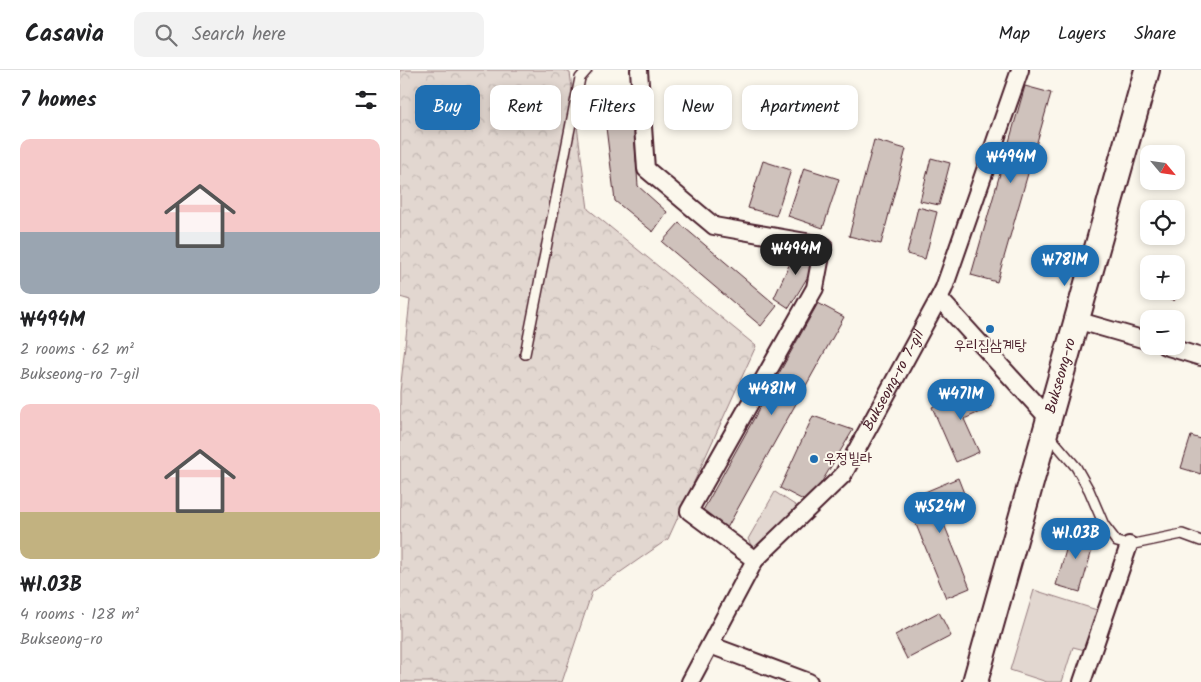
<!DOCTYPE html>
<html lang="en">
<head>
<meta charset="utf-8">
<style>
  body { margin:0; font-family:Kalam,"Poor Story",sans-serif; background:#f2f2f2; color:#202124; height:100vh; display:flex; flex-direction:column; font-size:19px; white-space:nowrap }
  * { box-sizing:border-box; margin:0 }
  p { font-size:16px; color:#757577 }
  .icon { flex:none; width:28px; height:28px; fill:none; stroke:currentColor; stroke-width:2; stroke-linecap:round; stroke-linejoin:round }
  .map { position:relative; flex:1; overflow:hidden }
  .panel { display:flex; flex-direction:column; background:#fff; width:400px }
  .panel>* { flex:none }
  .top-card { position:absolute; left:15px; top:15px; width:475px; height:45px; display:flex; gap:10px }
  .needle { width:32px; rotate:119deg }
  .tools { position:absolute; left:740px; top:75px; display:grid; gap:10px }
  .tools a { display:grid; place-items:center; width:45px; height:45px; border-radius:10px; background:#fff; box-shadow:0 2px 8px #0003; font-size:25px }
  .price { position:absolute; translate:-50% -42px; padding:0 11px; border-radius:18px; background:#1f6fb2; color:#fff; font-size:16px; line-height:32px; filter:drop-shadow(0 1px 2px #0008) }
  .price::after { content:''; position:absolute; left:50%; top:30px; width:15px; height:11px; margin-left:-8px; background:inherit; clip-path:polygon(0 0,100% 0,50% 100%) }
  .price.on { background:#222; color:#fff }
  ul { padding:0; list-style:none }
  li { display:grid; align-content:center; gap:10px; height:265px; padding:0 20px }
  li span { display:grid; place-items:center; height:155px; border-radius:10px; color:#555 }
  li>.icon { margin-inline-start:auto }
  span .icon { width:90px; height:90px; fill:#fffc; stroke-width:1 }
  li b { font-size:21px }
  h2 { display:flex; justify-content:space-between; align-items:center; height:60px; padding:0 20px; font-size:21px }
  .pill { padding:0 18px; border-radius:10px; background:#fff; box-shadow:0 2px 8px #0003; font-size:18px; line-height:45px }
  .pill.on { background:#1f6fb2; color:#fff }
  header { display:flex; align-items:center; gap:30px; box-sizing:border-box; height:70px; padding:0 25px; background:#fff; border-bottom:1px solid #e0e0e0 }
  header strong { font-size:24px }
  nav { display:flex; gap:28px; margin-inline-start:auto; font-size:18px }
  .search { width:350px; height:45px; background:#f2f2f2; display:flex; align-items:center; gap:12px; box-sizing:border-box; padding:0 18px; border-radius:10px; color:#757577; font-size:19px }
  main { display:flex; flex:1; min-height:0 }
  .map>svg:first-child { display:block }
  .green { fill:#e2d7d0; stroke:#967b7e }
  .forest { fill:url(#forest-crowns); stroke:#967b7e }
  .building { fill:#cfc2bc; stroke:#4a1f2b }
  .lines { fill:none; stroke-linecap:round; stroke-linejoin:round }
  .lane-casing { stroke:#4a1f2b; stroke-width:12 }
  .street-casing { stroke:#4a1f2b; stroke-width:20 }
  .secondary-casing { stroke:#4a1f2b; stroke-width:28 }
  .lane { stroke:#fbf7ec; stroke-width:9 }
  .street { stroke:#fbf7ec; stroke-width:16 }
  .secondary { stroke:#fbf7ec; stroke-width:24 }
  .poi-dot { fill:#1f6fb2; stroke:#fbf7ec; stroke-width:2 }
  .labels { text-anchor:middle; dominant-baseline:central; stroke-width:4; stroke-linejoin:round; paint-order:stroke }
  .poi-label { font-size:15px; fill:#4a1f2b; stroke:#fbf7ec }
  .street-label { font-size:15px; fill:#4a1f2b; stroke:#fbf7ec }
</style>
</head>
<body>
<header>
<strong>Casavia</strong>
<div class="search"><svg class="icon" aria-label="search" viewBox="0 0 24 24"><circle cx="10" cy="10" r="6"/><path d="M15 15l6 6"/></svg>Search here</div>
<nav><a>Map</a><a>Layers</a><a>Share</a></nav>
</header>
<main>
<section class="panel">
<h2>7 homes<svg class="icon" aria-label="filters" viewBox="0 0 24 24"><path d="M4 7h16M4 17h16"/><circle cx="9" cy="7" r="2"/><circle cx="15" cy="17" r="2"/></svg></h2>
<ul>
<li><span style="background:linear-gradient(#f6c9c9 60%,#9aa5b1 0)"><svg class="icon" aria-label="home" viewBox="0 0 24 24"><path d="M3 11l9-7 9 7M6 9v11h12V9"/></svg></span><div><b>₩494M</b><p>2 rooms · 62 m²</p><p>Bukseong-ro 7-gil</p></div></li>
<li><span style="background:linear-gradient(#f6c9c9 70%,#c2b280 0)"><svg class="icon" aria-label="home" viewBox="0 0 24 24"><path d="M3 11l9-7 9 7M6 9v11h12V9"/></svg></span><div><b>₩1.03B</b><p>4 rooms · 128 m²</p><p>Bukseong-ro</p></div></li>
</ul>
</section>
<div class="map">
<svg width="801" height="612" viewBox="0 0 801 612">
  <defs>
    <pattern id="forest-crowns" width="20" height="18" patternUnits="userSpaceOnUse" patternTransform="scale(1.25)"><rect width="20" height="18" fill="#e2d7d0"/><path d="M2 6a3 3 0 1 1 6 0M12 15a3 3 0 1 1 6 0" fill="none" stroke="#c3b8b3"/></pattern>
  </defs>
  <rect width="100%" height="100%" fill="#fbf7ec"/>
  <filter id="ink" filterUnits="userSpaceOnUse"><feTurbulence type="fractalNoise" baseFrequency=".02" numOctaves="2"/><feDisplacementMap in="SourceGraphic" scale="10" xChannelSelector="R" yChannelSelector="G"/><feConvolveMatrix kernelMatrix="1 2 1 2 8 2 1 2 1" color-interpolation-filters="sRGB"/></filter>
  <g filter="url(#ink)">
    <g class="green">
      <polygon points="375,422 401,439 353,479 348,469"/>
      <polygon points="634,520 697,540 685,580 673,577 662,612 647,612 610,600"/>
    </g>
    <polygon class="forest" points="0,0 164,0 170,3 188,139 356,276 268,469 192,522 162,612 0,612 0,322 10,230 0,227"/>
    <g class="building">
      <polygon points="625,16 651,23 597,212 571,205"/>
      <polygon points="232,32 238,116 267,142 253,162 215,131 204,41"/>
      <polygon points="474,70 506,79 481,174 449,166"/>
      <polygon points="531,88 550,93 539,135 520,131"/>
      <polygon points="363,91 391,100 376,146 348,138"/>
      <polygon points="404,98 439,109 423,158 388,146"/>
      <polygon points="518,137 537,142 525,189 507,184"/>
      <polygon points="279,153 377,236 361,256 262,172"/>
      <polygon points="413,178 416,193 389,238 374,228 396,180"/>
      <polygon points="776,217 781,222 774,231 759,221 776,221"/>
      <polygon points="418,233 444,247 327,458 301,444"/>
      <polygon points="581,315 591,337 564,349 579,382 556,392 532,337"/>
      <polygon points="413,346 453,360 409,433 380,418"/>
      <polygon points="791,366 801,369 801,404 781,398"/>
      <polygon points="558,408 567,431 539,442 570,518 546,528 506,430"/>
      <polygon points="672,459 696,466 680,522 656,515"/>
      <polygon points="539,542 551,566 507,589 495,565"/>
    </g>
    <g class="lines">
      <g class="lane-casing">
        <g id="lane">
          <polyline points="125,284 180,8 187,0"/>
          <polyline points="647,363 676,397 689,420 704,455 717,472 729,475 782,464 801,471"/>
        </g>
      </g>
      <g class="street-casing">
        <g id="street">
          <polyline points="239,0 246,99 314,156 423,175 415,218 289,441 355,490"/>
          <polyline points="539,228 648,348"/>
          <polyline points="676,250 749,271"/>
          <polyline points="765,276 801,287"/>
          <polyline points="310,575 409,612"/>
          <path id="s1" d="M290,612L355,490L443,405L539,228L544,218L620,0"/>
          <polyline points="682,612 729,475"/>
        </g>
      </g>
      <g class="secondary-casing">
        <g id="secondary">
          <path id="s2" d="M575,612L747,0"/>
        </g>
      </g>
      <use href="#lane" class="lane"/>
      <use href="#street" class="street"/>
      <use href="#secondary" class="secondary"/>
    </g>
  </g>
  <g class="poi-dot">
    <circle cx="590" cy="259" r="5"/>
    <circle cx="414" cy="389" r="5"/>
  </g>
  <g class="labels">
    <g class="poi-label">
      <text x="590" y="276">우리집삼계탕</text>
      <text x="424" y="389" text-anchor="start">우정빌라</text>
    </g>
    <g class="street-label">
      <text stroke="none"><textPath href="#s2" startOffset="318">Bukseong-ro</textPath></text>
      <text stroke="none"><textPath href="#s1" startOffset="368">Bukseong-ro 7-gil</textPath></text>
    </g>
  </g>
</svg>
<div class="tools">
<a><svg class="needle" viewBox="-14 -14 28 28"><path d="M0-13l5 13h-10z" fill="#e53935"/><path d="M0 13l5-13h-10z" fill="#757577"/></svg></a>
<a><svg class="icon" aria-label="locate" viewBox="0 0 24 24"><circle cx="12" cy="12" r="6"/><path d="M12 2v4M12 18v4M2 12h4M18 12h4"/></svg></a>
<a>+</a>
<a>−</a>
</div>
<b class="price" style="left:611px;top:114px">₩494M</b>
<b class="price on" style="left:396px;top:206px">₩494M</b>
<b class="price" style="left:665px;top:217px">₩781M</b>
<b class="price" style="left:372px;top:346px">₩481M</b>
<b class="price" style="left:561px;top:351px">₩471M</b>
<b class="price" style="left:540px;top:464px">₩524M</b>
<b class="price" style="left:676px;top:490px">₩1.03B</b>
<div class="top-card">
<a class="pill on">Buy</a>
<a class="pill">Rent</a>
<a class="pill">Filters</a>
<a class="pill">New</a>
<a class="pill">Apartment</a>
</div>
</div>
</main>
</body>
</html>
